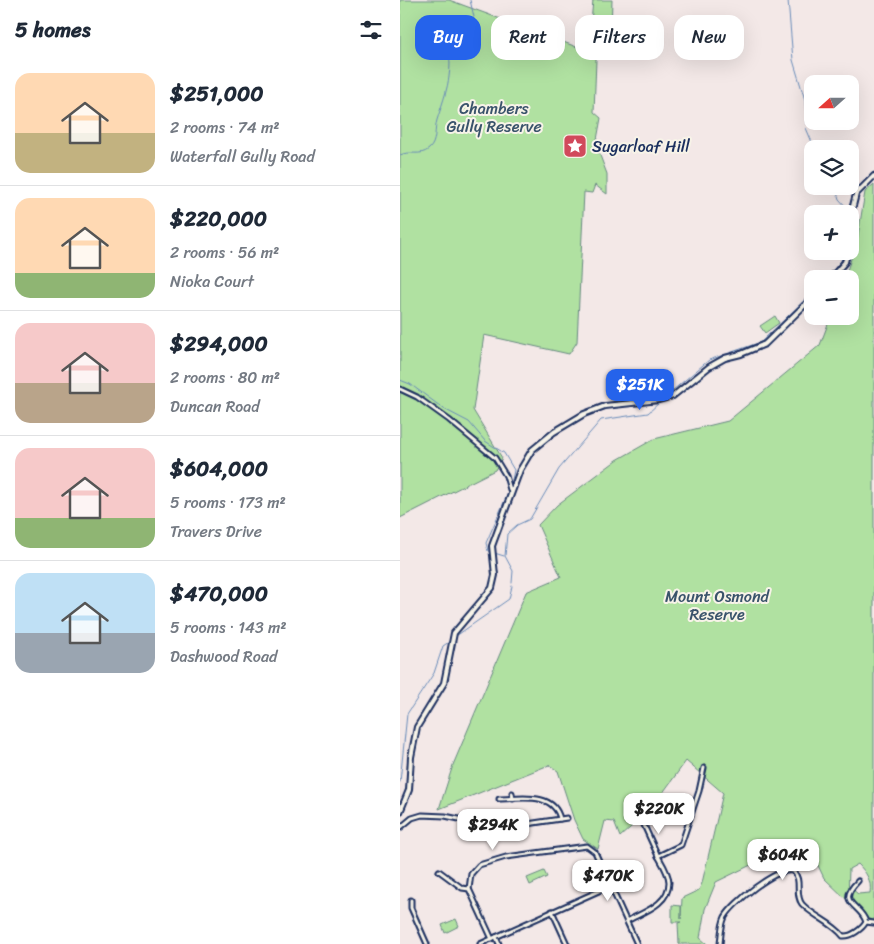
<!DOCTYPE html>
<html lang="en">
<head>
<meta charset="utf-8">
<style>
  body { margin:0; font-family:Sriracha,sans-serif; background:#f2f2f3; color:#1f2937; height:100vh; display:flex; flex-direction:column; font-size:19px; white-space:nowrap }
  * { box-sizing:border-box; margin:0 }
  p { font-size:16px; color:#747a83 }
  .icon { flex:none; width:28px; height:28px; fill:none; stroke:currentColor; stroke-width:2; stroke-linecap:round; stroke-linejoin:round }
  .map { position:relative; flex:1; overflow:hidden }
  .panel { display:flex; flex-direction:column; background:#fff; width:400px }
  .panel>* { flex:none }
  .hud { position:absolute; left:15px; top:15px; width:384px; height:45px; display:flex; gap:10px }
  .needle { width:32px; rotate:249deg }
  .buttons { position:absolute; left:404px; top:75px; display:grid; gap:10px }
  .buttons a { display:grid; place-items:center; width:55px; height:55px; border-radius:10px; background:#fff; box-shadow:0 5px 20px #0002; font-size:25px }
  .price { position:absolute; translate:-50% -42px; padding:0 11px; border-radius:10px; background:#fff; color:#222; font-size:16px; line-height:32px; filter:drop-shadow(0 1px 2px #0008) }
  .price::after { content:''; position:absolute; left:50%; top:30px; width:15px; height:11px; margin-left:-8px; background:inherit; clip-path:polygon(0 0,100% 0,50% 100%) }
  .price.selected { background:#2563eb; color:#fff }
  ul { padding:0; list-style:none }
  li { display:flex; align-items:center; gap:15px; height:125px; padding:0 15px }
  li+li { border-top:1px solid #e0e1e3 }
  li span { display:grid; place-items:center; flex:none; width:140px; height:100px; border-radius:15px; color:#555 }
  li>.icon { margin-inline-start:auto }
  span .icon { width:60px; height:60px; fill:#fffc; stroke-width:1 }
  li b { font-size:21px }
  h2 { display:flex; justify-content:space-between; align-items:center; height:60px; padding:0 15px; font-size:21px }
  .chip { padding:0 18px; border-radius:15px; background:#fff; box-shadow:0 5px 20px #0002; font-size:18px; line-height:45px }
  .chip.selected { background:#2563eb; color:#fff }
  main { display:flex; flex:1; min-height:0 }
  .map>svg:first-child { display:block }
  .green { fill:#b0e1a1; stroke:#668880 }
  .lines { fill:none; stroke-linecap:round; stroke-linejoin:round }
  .stream { stroke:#688bb9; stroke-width:1 }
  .minor-casing { stroke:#1b2f5e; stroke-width:7 }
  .tertiary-casing { stroke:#1b2f5e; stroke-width:8 }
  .minor { stroke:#f7f3e8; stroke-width:3 }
  .tertiary { stroke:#f7f3e8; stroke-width:4 }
  .labels { text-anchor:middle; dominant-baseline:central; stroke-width:4; stroke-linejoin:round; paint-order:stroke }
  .park-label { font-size:16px; fill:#39536b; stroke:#f7f3e8 }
  .poi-label { font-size:16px; fill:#1b2f5e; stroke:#f7f3e8; text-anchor:start }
</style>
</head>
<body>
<main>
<section class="panel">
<h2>5 homes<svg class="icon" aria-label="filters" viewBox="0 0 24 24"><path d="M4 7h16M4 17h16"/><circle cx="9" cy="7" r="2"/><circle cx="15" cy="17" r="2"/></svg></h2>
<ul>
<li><span style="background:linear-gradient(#ffd9b3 60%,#c2b280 0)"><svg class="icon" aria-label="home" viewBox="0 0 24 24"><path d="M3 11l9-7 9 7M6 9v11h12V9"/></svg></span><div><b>$251,000</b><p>2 rooms · 74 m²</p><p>Waterfall Gully Road</p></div></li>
<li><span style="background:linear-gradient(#ffd9b3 75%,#8fb573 0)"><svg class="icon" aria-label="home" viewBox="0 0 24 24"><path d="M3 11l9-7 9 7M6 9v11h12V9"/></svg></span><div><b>$220,000</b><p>2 rooms · 56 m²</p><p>Nioka Court</p></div></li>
<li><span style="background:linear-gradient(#f6c9c9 60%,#b9a48a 0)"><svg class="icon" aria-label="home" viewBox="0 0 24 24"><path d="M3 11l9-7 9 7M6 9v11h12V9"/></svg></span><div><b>$294,000</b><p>2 rooms · 80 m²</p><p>Duncan Road</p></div></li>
<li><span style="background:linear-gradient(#f6c9c9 70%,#8fb573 0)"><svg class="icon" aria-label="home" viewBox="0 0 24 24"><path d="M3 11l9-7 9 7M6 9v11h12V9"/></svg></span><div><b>$604,000</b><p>5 rooms · 173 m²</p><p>Travers Drive</p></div></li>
<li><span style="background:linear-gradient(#bfe0f5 60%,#9aa5b1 0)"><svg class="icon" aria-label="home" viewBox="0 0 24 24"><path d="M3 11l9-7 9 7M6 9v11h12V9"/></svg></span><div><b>$470,000</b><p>5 rooms · 143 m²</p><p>Dashwood Road</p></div></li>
</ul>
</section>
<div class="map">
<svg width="474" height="944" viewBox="0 0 474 944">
  <rect width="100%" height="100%" fill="#f3e8e7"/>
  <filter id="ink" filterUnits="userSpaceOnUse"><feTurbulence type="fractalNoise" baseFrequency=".02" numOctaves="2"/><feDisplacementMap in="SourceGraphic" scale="10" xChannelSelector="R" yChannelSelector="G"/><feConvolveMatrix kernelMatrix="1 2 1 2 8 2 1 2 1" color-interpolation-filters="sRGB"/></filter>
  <g filter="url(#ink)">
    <g class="green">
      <polygon points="0,0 49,0 185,50 190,34 193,0 212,0 211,31 197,34 194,112 201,118 196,145 207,174 207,194 195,185 192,193 184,192 177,342 169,354 84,335 73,410 102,458 95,470 0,518"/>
      <path d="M474,184V920L468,919L450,901L452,889L458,894L470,893C472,881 466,872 458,864L449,869L448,901L424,878L411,851L398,842L316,882L305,909L300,938L307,944H279L278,923L281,922H272V905L281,906V919L282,898L299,890L302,883L323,793L286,761L251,809L220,837L214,822L205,821L198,849L183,839L174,820L158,771L149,765L39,809L53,765L126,592L161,577L138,525L157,505L217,460L254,439L328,421L420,345L431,316H450V279H444L457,242L465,192Z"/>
      <polygon points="375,316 379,323 365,333 360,326"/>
      <polygon points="144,871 147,877 130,885 127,878"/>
      <polygon points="56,919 59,926 45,933 42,925"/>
    </g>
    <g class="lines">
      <g class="stream">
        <polyline points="388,0 393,60 405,100 406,124"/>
        <polyline points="406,128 415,149"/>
        <path d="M0,155C10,150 20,157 29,149C37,142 34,130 37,120C43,101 50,84 50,63C50,56 45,49 43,41C51,27 64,28 74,17L70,0"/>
        <polyline points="435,186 439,199 448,209"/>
        <path d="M448,214C450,195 460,183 474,172"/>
        <polyline points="426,279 441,261 444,251"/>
        <polyline points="0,380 10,384 44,409 69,422 85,441 104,453 114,470 111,485"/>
        <polyline points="266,396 309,360 361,342 412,293"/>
        <polyline points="104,556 88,551 86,543 108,493"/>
        <polyline points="112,583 113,571 105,556 107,534 117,525 130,519 159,469 201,420 248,413 259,403"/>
        <polyline points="56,636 109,599 112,586"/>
        <polyline points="0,782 7,714 34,673 43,646 49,642"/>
      </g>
      <g class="minor-casing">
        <g id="minor">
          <polyline points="0,389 17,397 49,420 95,458 106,476 111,493"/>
          <polyline points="112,793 113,799"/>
          <path d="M99,799C119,799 154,791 160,819"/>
          <polyline points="243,823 258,856"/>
          <polyline points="0,828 12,818 22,815 45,816 101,828 167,818"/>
          <polyline points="39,871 62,888 69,889"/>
          <polyline points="11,900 11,908 27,944"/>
          <polyline points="152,911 167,944"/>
          <path d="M227,921C243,912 269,905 269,882C269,874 262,863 258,856L281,845L299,791L304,768"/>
          <polyline points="466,922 474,923"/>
          <polyline points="96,937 99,944"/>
          <polyline points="92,939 69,889 71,874 79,865 106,857 187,846 195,852 237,944"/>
          <polyline points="80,944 210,886"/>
          <path d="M320,944C321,936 321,925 325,917C333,903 376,867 393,871C403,880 394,894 402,904C414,917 432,922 443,936C451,937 462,929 466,922C461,904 435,904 458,881"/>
        </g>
      </g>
      <g class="tertiary-casing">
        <g id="tertiary">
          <polyline points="450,218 456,194 474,176"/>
          <polyline points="430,279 445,262 448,251"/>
          <polyline points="0,812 9,790 11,757 17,727 44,683 54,633 92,588 95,575 92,546 120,470 132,450 154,432 184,414 205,406 259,400 273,396 309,367 325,358 341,354 365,344 412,298"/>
        </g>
      </g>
      <use href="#minor" class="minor"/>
      <use href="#tertiary" class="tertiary"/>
    </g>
  </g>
  <defs>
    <g id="sight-square" transform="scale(1.25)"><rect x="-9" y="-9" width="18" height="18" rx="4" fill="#d1495b" stroke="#f7f3e8"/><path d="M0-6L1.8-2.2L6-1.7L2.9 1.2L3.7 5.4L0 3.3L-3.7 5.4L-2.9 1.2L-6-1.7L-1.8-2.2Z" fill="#fff"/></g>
  </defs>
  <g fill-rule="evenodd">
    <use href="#sight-square" x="175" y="146"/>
  </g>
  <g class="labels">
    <g class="park-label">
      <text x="94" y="108">Chambers<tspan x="94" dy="18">Gully Reserve</tspan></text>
      <text x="317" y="596">Mount Osmond<tspan x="317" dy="18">Reserve</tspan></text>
    </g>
    <g class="poi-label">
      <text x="192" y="146">Sugarloaf Hill</text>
    </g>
  </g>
</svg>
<div class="buttons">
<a><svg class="needle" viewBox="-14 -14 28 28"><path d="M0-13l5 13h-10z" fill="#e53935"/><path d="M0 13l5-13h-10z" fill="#747a83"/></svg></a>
<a><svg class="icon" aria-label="layers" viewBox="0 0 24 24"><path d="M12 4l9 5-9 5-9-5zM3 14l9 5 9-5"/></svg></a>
<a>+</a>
<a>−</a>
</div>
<b class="price selected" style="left:240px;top:411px">$251K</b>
<b class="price" style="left:259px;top:835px">$220K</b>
<b class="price" style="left:93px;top:851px">$294K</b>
<b class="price" style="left:383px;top:881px">$604K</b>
<b class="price" style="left:208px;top:902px">$470K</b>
<div class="hud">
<a class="chip selected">Buy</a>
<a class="chip">Rent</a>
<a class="chip">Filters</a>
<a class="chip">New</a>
</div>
</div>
</main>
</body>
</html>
